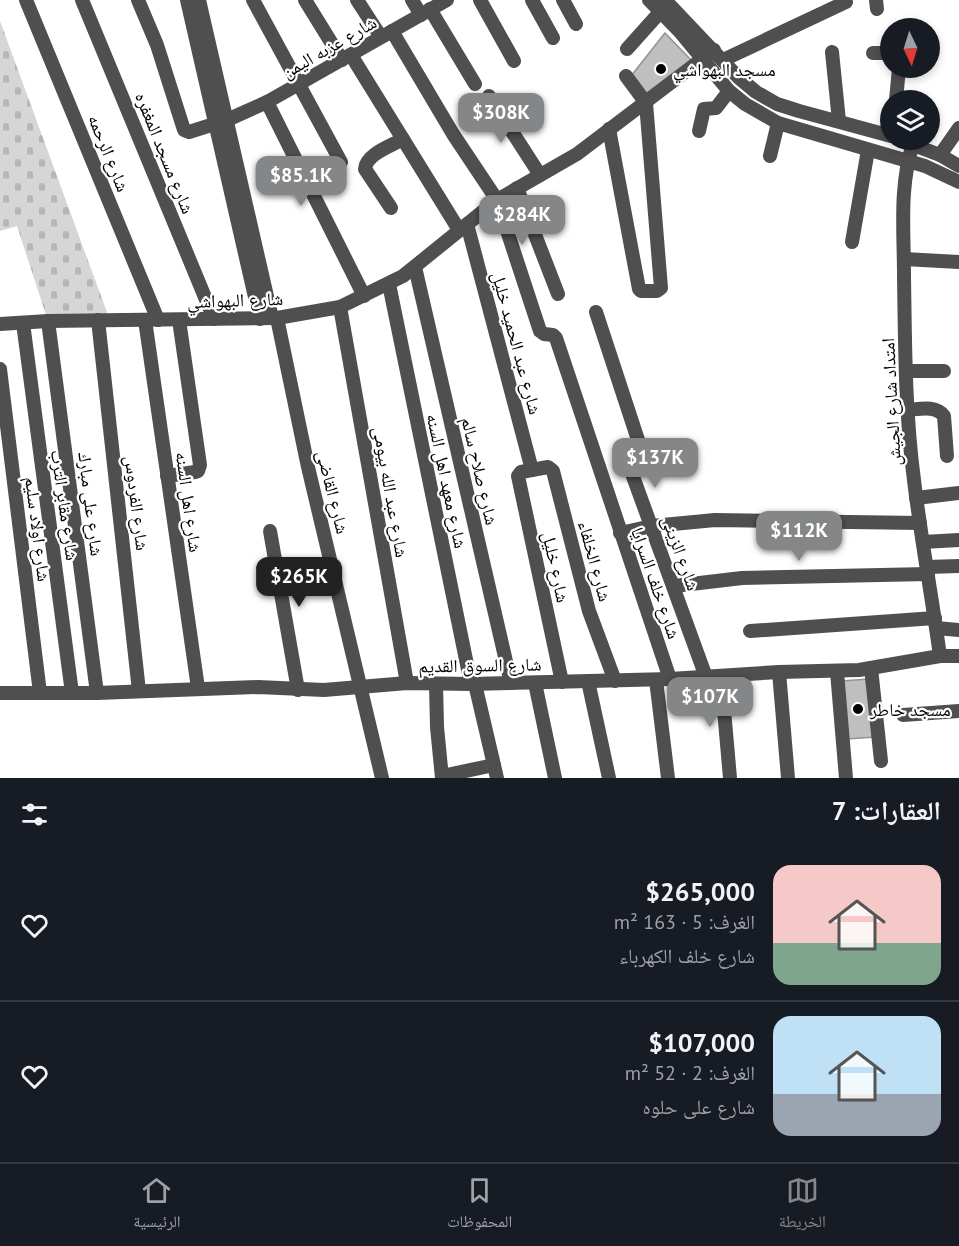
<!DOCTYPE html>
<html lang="ar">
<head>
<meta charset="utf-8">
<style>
  body { margin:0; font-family:"PT Sans","Noto Naskh Arabic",sans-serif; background:#20242c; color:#f1f3f6; direction:rtl; height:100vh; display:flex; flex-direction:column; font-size:22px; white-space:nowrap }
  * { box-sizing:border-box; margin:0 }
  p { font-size:20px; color:#9ea1a6 }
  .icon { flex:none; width:33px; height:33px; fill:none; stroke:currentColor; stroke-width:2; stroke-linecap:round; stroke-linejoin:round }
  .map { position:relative; height:778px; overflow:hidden; direction:ltr }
  .side { display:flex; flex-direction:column; background:#171b24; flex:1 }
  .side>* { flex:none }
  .needle { width:39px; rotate:176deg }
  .controls { position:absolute; left:880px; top:18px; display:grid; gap:12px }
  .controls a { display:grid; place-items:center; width:60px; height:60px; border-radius:50%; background:#171b24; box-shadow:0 3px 9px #0003; font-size:30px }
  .price { position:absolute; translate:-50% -51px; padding:0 14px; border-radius:12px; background:#858687; color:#fff; font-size:20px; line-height:39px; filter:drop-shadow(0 2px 3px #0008) }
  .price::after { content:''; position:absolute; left:50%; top:36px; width:18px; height:14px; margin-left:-9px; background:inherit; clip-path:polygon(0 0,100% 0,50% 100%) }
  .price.selected { background:#222; color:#fff }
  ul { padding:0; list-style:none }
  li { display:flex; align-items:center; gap:18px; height:150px; padding:0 18px }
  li+li { border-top:2px solid #363941 }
  li span { display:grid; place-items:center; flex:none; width:168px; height:120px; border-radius:18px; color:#555 }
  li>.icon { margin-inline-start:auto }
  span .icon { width:72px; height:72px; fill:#fffc; stroke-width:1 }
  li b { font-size:26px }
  h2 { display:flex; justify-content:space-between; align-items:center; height:72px; padding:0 18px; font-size:26px }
  .tab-bar { display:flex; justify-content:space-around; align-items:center; height:84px; border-top:2px solid #363941; background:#171b24; font-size:16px; color:#9ea1a6 }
  .tab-bar a { display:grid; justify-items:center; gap:3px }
  .tab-bar .selected { color:#858687 }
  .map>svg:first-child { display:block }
  .cemetery { fill:url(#cemetery-stones) }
  .building { fill:#bfbfbf; stroke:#939393; stroke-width:1.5 }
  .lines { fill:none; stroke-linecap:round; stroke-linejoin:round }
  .minor { stroke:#4f4f4f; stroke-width:14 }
  .poi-dot { fill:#000; stroke:#fff; stroke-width:2 }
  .labels { text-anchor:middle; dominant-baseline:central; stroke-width:4.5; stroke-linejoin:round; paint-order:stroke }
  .street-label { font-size:18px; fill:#000; stroke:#fff }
  .poi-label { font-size:18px; fill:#000; stroke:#fff; text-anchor:start }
</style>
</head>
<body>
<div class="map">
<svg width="959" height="778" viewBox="0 0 959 778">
  <defs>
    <pattern id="cemetery-stones" width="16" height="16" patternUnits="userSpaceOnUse" patternTransform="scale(1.5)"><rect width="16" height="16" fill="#d6d6d6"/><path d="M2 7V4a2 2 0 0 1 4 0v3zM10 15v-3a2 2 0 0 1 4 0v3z" fill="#b6b6b6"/></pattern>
  </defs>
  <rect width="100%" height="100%" fill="#fff"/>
  <polygon class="cemetery" points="0,21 108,315 48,321 17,226 0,231"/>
  <g class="building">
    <polygon points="665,33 693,62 650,100 631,76"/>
    <polygon points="868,679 875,737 847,739 842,681"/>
  </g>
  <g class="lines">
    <g class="minor">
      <polyline points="26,0 158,320"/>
      <polyline points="82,0 214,319"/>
      <polyline points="138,0 157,45 184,130 189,132 227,120 267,102 447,0"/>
      <polyline points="187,0 260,319"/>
      <polyline points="199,0 272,318"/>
      <polyline points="253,0 341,162"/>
      <polyline points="305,0 342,60"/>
      <polyline points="357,0 381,37"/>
      <polyline points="412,0 421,15"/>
      <polyline points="480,0 514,61"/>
      <polyline points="532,0 553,38"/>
      <polyline points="563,0 576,24"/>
      <polyline points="649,0 681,33 729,91 745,104 778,123 925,166 959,182"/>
      <polyline points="665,0 738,77 756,92 777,104 799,111 891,136"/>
      <polyline points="876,0 877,9"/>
      <polyline points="430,9 475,84"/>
      <polyline points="392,31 453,134 497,200 540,331 544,334 553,335 556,338 670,679"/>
      <polyline points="627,49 661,11"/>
      <polyline points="832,52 839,121"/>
      <polyline points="873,53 891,53"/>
      <polyline points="351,55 459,230"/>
      <polyline points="723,60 846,2"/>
      <polyline points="489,96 540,175"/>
      <polyline points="896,100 899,68"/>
      <polyline points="267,102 364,296"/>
      <polyline points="609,129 639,289 641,291 657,291 661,288 646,103 626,76"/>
      <polyline points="699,131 704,109 716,108 729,91"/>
      <polyline points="900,140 940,155 959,166"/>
      <path d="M913,144C899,186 904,232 904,275C905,343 905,413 914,480C921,539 932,597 940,656"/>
      <polyline points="940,155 959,128"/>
      <polyline points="770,156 778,123"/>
      <polyline points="517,188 558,294"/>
      <path d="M391,208L365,169C366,154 391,146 403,139"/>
      <polyline points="467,224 532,470"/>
      <polyline points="852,242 868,150"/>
      <polyline points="904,259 959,262"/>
      <polyline points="415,267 511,683"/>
      <polyline points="389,284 471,684"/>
      <polyline points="340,307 407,683"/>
      <polyline points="596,312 641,449 639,452 628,457 627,460 706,677"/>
      <polyline points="277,318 308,467 382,778"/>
      <polyline points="98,320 139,691"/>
      <polyline points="145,320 198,688"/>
      <polyline points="48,321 97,693"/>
      <polyline points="23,323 72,693"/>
      <polyline points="0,324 48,321 277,318 340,307 403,276 497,200 577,154 714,50"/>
      <polyline points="0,369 40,693"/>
      <polyline points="906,371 944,371"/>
      <path d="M908,410C920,409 936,405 944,416L947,456"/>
      <polyline points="167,476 195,472 198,471 200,465 179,320"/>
      <polyline points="916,498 959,493"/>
      <polyline points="270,531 298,690"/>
      <polyline points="620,533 652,526 715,520 920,523"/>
      <polyline points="923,542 959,540"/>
      <polyline points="927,567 959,566"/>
      <polyline points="674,586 742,578 928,574"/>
      <polyline points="936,628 959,630"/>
      <polyline points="750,631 935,618"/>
      <polyline points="871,668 881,761"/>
      <polyline points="779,672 788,778"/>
      <polyline points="837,672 846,778"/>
      <polyline points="721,676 730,778"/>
      <polyline points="656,680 668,778"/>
      <polyline points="588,681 609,778"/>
      <polyline points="562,682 518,476 521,472 548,467 553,471 589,611 615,681"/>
      <polyline points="535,683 555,778"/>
      <polyline points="436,684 437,727 442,778"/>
      <polyline points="475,684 497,778"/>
      <polyline points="0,693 97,693 258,687 324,690 407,683 471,684 670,679 779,672 859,670 940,656 959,656"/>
      <polyline points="903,715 959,711"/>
      <polyline points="442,776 494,765"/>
    </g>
  </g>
  <g class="poi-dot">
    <circle cx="661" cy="69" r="6"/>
    <circle cx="858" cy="709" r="6"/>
  </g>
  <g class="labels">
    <g class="street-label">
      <text transform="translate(329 47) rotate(-30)">شارع عزبه اليمن</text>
      <text transform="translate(109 153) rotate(68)">شارع الرحمه</text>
      <text transform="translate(165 153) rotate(68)">شارع مسجد المغفره</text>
      <text transform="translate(235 300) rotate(-2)">شارع البهواشي</text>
      <text transform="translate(517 343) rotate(75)">شارع عبد الحميد خليل</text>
      <text transform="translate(891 402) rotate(-93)">امتداد شارع الجيش</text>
      <text transform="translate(480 471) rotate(77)">شارع صلاح سالم</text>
      <text transform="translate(447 481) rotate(78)">شارع معهد اهل السنه</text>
      <text transform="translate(333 492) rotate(76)">شارع القاضى</text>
      <text transform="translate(391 492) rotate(80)">شارع عبد الله بيومى</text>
      <text transform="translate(189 502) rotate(82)">شارع اهل السنه</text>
      <text transform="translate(137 503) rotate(83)">شارع الفردوس</text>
      <text transform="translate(91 504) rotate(83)">شارع على مبارك</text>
      <text transform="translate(65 505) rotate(82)">شارع مقابر الترب</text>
      <text transform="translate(38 529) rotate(83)">شارع اولاد سليم</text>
      <text transform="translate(681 553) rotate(70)">شارع الزينى</text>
      <text transform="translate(595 561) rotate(75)">شارع الخلفاء</text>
      <text transform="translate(556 567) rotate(78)">شارع خليل</text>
      <text transform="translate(656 583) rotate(71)">شارع خلف السرايا</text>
      <text transform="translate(480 665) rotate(-1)">شارع السوق القديم</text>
    </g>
    <g class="poi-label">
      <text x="673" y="69">مسجد البهواشي</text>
      <text x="870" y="709">مسجد خاطر</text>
    </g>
  </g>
</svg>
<div class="controls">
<a><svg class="needle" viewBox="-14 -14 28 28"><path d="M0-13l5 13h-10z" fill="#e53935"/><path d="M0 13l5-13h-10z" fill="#9ea1a6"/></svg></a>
<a><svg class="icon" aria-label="layers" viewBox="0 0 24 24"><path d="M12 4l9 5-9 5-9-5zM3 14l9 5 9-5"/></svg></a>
</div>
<b class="price" style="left:501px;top:144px">$308K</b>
<b class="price" style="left:301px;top:207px">$85.1K</b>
<b class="price" style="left:522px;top:246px">$284K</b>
<b class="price" style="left:655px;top:489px">$137K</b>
<b class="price" style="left:799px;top:562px">$112K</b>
<b class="price selected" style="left:299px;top:608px">$265K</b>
<b class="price" style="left:710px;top:728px">$107K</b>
</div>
<section class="side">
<h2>العقارات: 7<svg class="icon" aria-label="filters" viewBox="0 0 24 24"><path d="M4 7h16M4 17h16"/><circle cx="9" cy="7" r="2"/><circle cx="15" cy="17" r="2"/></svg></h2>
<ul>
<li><span style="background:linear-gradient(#f6c9c9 65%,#7fa58c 0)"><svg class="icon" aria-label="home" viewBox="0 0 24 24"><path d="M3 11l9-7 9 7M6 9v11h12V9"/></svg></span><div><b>$265,000</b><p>الغرف: 5 · 163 m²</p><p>شارع خلف الكهرباء</p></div><svg class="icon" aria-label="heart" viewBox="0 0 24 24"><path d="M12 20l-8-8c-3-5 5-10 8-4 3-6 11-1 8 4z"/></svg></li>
<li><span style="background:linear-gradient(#bfe0f5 65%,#9aa5b1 0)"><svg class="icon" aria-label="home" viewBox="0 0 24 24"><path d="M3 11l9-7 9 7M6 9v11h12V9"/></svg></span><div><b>$107,000</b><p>الغرف: 2 · 52 m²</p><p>شارع على حلوه</p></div><svg class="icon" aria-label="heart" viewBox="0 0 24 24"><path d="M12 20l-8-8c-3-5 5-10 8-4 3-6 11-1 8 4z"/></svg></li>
</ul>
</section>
<nav class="tab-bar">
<a class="selected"><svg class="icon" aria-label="map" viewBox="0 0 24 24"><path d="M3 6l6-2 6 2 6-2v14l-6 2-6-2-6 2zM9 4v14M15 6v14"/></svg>الخريطة</a>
<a><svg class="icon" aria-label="saved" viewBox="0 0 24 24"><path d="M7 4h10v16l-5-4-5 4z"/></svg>المحفوظات</a>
<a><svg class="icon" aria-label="home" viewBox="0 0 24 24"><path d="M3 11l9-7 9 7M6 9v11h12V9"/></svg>الرئيسية</a>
</nav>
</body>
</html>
